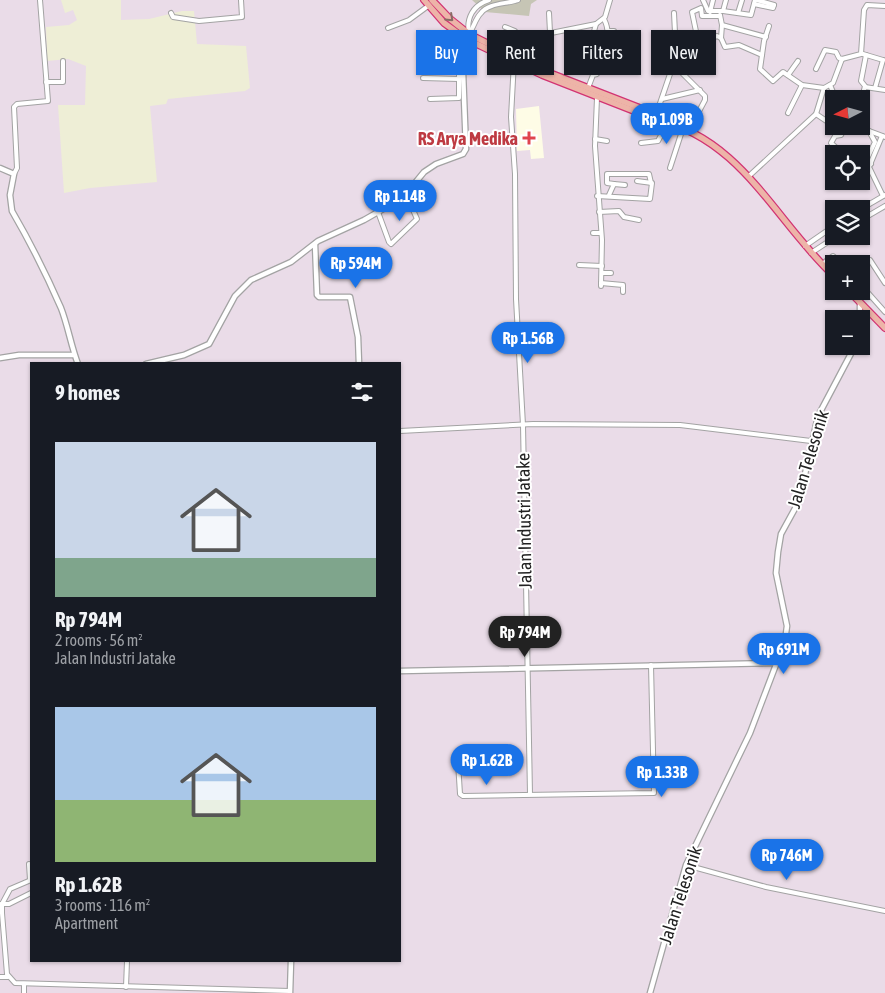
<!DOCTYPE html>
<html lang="en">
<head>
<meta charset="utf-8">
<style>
  body { margin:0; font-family:"Asap Condensed",sans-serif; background:#242831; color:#f1f3f6; height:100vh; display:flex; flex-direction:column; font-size:19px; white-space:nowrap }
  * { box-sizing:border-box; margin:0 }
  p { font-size:16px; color:#9ea1a6 }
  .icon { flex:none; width:28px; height:28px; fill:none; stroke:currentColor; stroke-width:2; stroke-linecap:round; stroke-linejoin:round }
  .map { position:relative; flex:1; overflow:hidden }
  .sheet { position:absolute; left:30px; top:362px; width:371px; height:600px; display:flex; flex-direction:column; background:#171b24; border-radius:0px; box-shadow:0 1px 4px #0004 }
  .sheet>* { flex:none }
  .hud { position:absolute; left:416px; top:30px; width:394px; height:45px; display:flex; gap:10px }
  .needle { width:32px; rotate:264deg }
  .controls { position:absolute; left:825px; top:90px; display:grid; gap:10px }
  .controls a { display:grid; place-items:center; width:45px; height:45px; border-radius:0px; background:#171b24; box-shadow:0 1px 4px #0004; font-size:25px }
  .price { position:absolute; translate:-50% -42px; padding:0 11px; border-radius:18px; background:#1a73e8; color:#fff; font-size:16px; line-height:32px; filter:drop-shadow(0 1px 2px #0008) }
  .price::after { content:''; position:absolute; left:50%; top:30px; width:15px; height:11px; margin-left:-8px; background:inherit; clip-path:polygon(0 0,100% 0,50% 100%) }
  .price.selected { background:#222; color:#fff }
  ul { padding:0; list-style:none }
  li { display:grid; align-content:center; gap:10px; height:265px; padding:0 25px }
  li span { display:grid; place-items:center; height:155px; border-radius:0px; color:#555 }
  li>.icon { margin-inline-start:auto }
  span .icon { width:90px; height:90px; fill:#fffc; stroke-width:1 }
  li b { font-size:21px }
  h2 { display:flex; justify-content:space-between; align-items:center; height:60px; padding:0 25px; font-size:21px }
  .tag { padding:0 18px; border-radius:0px; background:#171b24; box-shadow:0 1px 4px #0004; font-size:18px; line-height:45px }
  .tag.selected { background:#1a73e8; color:#fff }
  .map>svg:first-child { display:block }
  .industrial { fill:#eadce8; fill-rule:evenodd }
  .education { fill:#fefce6 }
  .construction { fill:#c6c5b5 }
  .farmland { fill:#eeeed6 }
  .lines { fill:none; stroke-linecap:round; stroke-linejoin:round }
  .minor-casing { stroke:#a3a3a3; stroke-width:6 }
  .tertiary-casing { stroke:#a3a3a3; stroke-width:7 }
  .trunk-casing { stroke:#d23373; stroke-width:8 }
  .minor { stroke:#fff; stroke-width:4 }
  .tertiary { stroke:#fff; stroke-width:4.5 }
  .trunk { stroke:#edb4a8; stroke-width:5.5 }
  .oneway { stroke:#886b65 }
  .health-dot { fill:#e0444e; stroke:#fff; stroke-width:2 }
  .labels { text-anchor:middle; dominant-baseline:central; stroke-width:4; stroke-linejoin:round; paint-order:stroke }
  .health-label { font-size:18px; font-weight:bold; fill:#be3a42; stroke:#fff; text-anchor:end }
  .street-label { font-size:18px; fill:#222; stroke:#fff }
</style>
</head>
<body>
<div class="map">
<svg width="885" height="993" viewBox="0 0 885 993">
  <rect width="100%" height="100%" fill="#f1eee9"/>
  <path class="industrial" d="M0,0H885V993H0ZM834,99H861V126H834ZM834,154H861V181H834ZM834,209H861V236H834ZM834,264H861V291H834ZM834,319H861V346H834ZM31,364H400V961H31Z"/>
  <polygon class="education" points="539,106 544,158 531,159 530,150 517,151 516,109"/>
  <polygon class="construction" points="472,0 537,0 531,4 529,16 485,12"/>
  <polygon class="farmland" points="61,0 121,0 121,20 149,19 182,11 194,11 197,44 246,46 250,88 245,91 168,99 166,104 150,106 157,182 90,188 64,193 58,105 85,105 86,66 68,59 47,61 46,27 69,25 77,20 73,10 65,13"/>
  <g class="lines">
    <g class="minor-casing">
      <g id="minor">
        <polyline points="703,0 708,11 723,11 751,15 755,0"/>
        <polyline points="757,0 774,5"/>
        <polyline points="754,4 773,8 774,5"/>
        <polyline points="723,11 726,0"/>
        <polyline points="710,12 713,0"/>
        <polyline points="171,13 173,17 199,21 242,17 241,0"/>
        <polyline points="549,13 550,32"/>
        <polyline points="674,13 675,33 681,50"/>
        <polyline points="738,13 742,0"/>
        <polyline points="720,15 722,25 766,37"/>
        <polyline points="720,16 702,16 701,8 692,12 698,41 704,38 707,41 717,36 721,38"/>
        <polyline points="722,25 721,38 725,47 739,45 762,55"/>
        <polyline points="769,26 764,41 760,69 773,81 783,72 802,85 824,88"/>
        <polyline points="505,27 515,31 515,36 540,39"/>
        <polyline points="388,28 409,20 428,6"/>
        <polyline points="608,31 614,31 613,44"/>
        <path d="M469,34C474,27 475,19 481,13C488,3 507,4 518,0"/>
        <path d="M469,34C466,18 473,5 489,0"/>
        <path d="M602,48C609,39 609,29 604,19"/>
        <polyline points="863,54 883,60"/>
        <polyline points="442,59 441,45 453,30"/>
        <polyline points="842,59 861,54 864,10 867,5 885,6"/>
        <polyline points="514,61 511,117 515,174 516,299 523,425 530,794"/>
        <polyline points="674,65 705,96 705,100 689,130"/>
        <polyline points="816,69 825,50 836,52 839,58 842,59"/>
        <polyline points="536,70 541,35 596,24 605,17 610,0"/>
        <polyline points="788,75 798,61"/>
        <polyline points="423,78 459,79"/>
        <polyline points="46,82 63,82 63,61"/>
        <polyline points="830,85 836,99"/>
        <polyline points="865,87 885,90"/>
        <polyline points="588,88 593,75 597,74 600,55 591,49 590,46 596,24"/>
        <polyline points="875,88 883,60"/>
        <polyline points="597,98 595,146 602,240 601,286"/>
        <polyline points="430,99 459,98 459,75 463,72"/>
        <polyline points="662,99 700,90"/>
        <polyline points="861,102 865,86 861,81 866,55"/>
        <polyline points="788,113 802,85"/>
        <polyline points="816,114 834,126"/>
        <polyline points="656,115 670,74 681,50 700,53"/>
        <polyline points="856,126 885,137"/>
        <polyline points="861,128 867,107 861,104"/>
        <polyline points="869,131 875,142 867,159 871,164"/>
        <polyline points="595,139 607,141"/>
        <polyline points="641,143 658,141 668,122"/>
        <polyline points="843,154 831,143 835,136 841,135 846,126"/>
        <polyline points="869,167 883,196"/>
        <polyline points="670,168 683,128"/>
        <polyline points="861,168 865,170 869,167 882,136"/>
        <polyline points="14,174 17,168 14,107 17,104 48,101 40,0"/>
        <polyline points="749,176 816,114 824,88 833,83 842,59"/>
        <polyline points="614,184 607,183 607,174 649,174 651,183"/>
        <polyline points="609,195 614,184 625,185"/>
        <polyline points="597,196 650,199 652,183 637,181"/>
        <polyline points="861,209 885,195"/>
        <polyline points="378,212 389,242 391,244 417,219 406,194"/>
        <polyline points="599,212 619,211 624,217 639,220"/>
        <polyline points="861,220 885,206"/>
        <polyline points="593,233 601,233"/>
        <polyline points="805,246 834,226"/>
        <polyline points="811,253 837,236"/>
        <polyline points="822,264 833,256 842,264"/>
        <polyline points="861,264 870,260 885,283"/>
        <polyline points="579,265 602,266"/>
        <polyline points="602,273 611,273"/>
        <polyline points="601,283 623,285 623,292"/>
        <polyline points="861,285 885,312"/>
        <polyline points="400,431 533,424 680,425 811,441"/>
        <polyline points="458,762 460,794 463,796 654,793 651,665"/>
        <polyline points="29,864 30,880"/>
        <polyline points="686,865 766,887 885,911"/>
        <polyline points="31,880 10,889 2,904 2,913 7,974 15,983 290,991"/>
        <polyline points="1,904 9,904 31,893"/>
        <polyline points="0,977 8,977"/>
        <polyline points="126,987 127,961"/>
        <polyline points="24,993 24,984"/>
      </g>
    </g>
    <g class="tertiary-casing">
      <g id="tertiary">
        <path d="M0,168L14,174L10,195L12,211C30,242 47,276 61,308C68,326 71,346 78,364"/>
        <polyline points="315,244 317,295 319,297 350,297 358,337 359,364"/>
        <polyline points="860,303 860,319"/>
        <polyline points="0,358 19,355 73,355"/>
        <polyline points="146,364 184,355 209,344 235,296 251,280 291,262 318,241 364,220 399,200 406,194 424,172 436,164 463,154 466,149 463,72 467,38"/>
        <polyline points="400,671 778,663"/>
        <polyline points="290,993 291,961"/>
        <polyline points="650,993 686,865 750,733 785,641 787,626 776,573 778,552 781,534 798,503 801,492 818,416 855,346"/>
      </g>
    </g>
    <g class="trunk-casing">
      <g id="trunk">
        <path d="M424,0L444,23L466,39L542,75L657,120C741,138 776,222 834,276"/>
        <polyline points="432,0 449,18 469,34 537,68 658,115 666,121"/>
        <polyline points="849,291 885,328"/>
      </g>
    </g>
    <use href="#minor" class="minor"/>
    <use href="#tertiary" class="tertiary"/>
    <use href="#trunk" class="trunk"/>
  </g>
  <defs><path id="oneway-chevron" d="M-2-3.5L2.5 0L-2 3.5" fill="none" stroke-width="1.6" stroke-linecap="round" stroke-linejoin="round" transform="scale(1.25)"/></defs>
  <use class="oneway" href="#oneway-chevron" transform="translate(450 18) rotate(43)"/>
  <path class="health-dot" d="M526.5 130.5h5v5h5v5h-5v5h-5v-5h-5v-5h5z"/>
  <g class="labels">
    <g class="health-label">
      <text x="518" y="138">RS Arya Medika</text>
    </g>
    <g class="street-label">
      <text transform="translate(808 459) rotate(-73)">Jalan Telesonik</text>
      <text transform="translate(524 521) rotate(-91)">Jalan Industri Jatake</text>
      <text transform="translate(680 895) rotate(-72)">Jalan Telesonik</text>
    </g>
  </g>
</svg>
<div class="controls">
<a><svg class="needle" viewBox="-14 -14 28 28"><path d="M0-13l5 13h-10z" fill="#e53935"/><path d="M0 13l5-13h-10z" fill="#9ea1a6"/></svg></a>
<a><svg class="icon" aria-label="locate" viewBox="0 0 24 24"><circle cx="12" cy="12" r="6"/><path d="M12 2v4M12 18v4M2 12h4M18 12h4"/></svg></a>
<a><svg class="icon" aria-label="layers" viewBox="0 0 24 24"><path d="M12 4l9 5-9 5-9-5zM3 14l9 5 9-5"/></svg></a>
<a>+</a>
<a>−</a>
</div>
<b class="price" style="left:667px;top:145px">Rp 1.09B</b>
<b class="price" style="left:400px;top:222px">Rp 1.14B</b>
<b class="price" style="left:356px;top:289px">Rp 594M</b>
<b class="price" style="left:528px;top:364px">Rp 1.56B</b>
<b class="price selected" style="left:525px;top:658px">Rp 794M</b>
<b class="price" style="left:784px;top:675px">Rp 691M</b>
<b class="price" style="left:487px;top:786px">Rp 1.62B</b>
<b class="price" style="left:662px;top:798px">Rp 1.33B</b>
<b class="price" style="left:787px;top:881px">Rp 746M</b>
<div class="hud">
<a class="tag selected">Buy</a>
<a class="tag">Rent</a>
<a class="tag">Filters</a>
<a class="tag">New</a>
</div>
<section class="sheet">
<h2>9 homes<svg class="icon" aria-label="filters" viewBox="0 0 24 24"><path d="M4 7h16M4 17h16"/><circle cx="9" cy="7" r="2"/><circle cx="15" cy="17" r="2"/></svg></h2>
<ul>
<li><span style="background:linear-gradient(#c9d6e8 75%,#7fa58c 0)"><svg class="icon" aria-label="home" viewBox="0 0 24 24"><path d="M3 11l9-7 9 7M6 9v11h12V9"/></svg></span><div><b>Rp 794M</b><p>2 rooms · 56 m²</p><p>Jalan Industri Jatake</p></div></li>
<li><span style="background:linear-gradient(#a9c7e8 60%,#8fb573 0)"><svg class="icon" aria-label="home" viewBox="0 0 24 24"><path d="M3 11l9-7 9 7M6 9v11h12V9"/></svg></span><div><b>Rp 1.62B</b><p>3 rooms · 116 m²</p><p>Apartment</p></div></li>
</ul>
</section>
</div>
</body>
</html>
